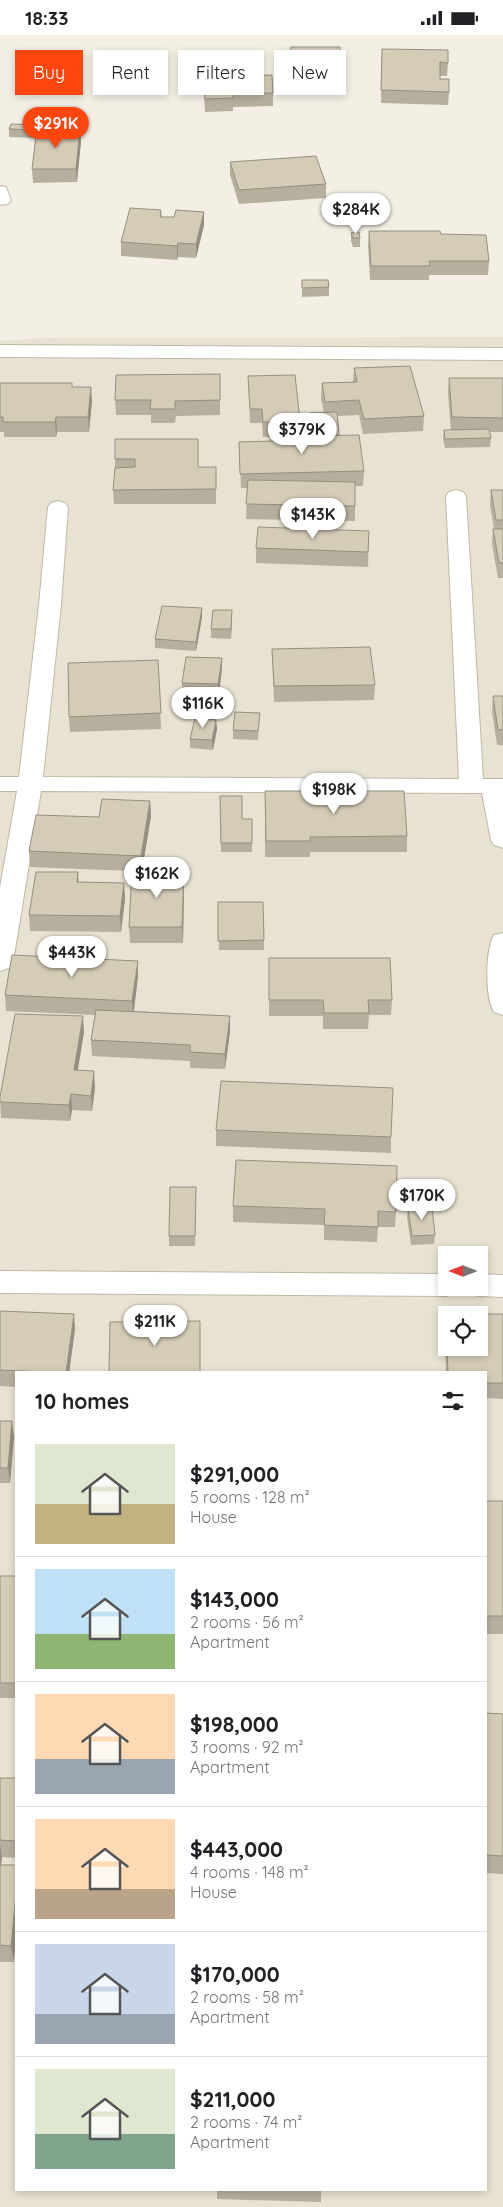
<!DOCTYPE html>
<html lang="en">
<head>
<meta charset="utf-8">
<style>
  body { margin:0; font-family:Quicksand,sans-serif; background:#f2f2f2; color:#202124; height:100vh; display:flex; flex-direction:column; font-size:19px; white-space:nowrap }
  * { box-sizing:border-box; margin:0 }
  p { font-size:16px; color:#757577 }
  .icon { flex:none; width:28px; height:28px; fill:none; stroke:currentColor; stroke-width:2; stroke-linecap:round; stroke-linejoin:round }
  .map { position:relative; flex:1; overflow:hidden }
  .panel { position:absolute; left:15px; top:1336px; width:472px; height:820px; display:flex; flex-direction:column; background:#fff; border-radius:0px; box-shadow:0 2px 8px #0003 }
  .panel>* { flex:none }
  .hud { position:absolute; left:15px; top:15px; width:474px; height:45px; display:flex; gap:10px }
  .needle { width:32px; rotate:270deg }
  .fabs { position:absolute; left:438px; top:1211px; display:grid; gap:10px }
  .fabs a { display:grid; place-items:center; width:50px; height:50px; border-radius:0px; background:#fff; box-shadow:0 2px 8px #0003; font-size:25px }
  .price { position:absolute; translate:-50% -42px; padding:0 11px; border-radius:18px; background:#fff; color:#222; font-size:16px; line-height:32px; filter:drop-shadow(0 1px 2px #0008) }
  .price::after { content:''; position:absolute; left:50%; top:30px; width:15px; height:11px; margin-left:-8px; background:inherit; clip-path:polygon(0 0,100% 0,50% 100%) }
  .price.selected { background:#ff460e; color:#fff }
  ul { padding:0; list-style:none }
  li { display:flex; align-items:center; gap:15px; height:125px; padding:0 20px }
  li+li { border-top:1px solid #e0e0e0 }
  li span { display:grid; place-items:center; flex:none; width:140px; height:100px; border-radius:0px; color:#555 }
  li>.icon { margin-inline-start:auto }
  span .icon { width:60px; height:60px; fill:#fffc; stroke-width:1 }
  li b { font-size:21px }
  h2 { display:flex; justify-content:space-between; align-items:center; height:60px; padding:0 20px; font-size:21px }
  .tag { padding:0 18px; border-radius:0px; background:#fff; box-shadow:0 2px 8px #0003; font-size:18px; line-height:45px }
  .tag.selected { background:#ff460e; color:#fff }
  .status { display:flex; justify-content:space-between; align-items:center; height:35px; padding:0 25px; background:#fff; direction:ltr }
  .status svg { height:14px; fill:currentColor }
  .map>svg:first-child { display:block }
  .residential { fill:#e7e2d1; fill-rule:evenodd }
  .lines { fill:none; stroke-linecap:round; stroke-linejoin:round }
  .street-casing { stroke:#bfb8a6; stroke-width:2 }
  .street { fill:#fff; fill-rule:evenodd }
  .wall { fill:#b7af9e; fill-rule:evenodd }
  .shaded-wall { fill:#958f81 }
  .building { fill:#d5ccb8; stroke:#958f81 }
</style>
</head>
<body>
<div class="status"><b>18:33</b><svg viewBox="0 0 49 12"><path d="M0 12V9h3v3zM5 12V6h3v6zM10 12V3h3v9zM15 12V0h3v12zM26 1h20v11H26zM47 4h2v5h-2z"/></svg></div>
<div class="map">
<svg width="503" height="2172" viewBox="0 0 503 2172">
  <rect width="100%" height="100%" fill="#f3efe4"/>
  <path class="residential" d="M503,302V2172H0V306L44,303ZM446,1220H479V1252H446ZM446,1280H479V1312H446ZM16,1338H486V2155H16Z"/>
  <g class="lines">
    <g class="street-casing">
      <g id="street">
        <polygon points="0,151 6,152 11,165 8,169 0,170"/>
        <polygon points="0,310 503,313 503,325 0,322"/>
        <polygon points="456,455 463,457 466,461 483,744 503,744 503,813 494,810 491,805 482,758 41,756 13,927 9,933 0,936 0,853 17,756 0,756 0,742 19,742 39,570 48,472 51,468 58,466 65,468 68,472 61,570 43,742 459,744 446,461 449,457"/>
        <path d="M503,898V980L494,977C485,963 485,915 494,900Z"/>
        <polygon points="0,1236 446,1239 446,1252 459,1252 456,1258 446,1261 0,1258"/>
        <polygon points="479,1239 503,1240 503,1262 479,1261 469,1258 466,1252 479,1252"/>
      </g>
    </g>
    <use href="#street" class="street"/>
  </g>
  <g class="wall">
    <polygon points="291,12 340,12 339,25 291,25"/>
    <polygon points="382,14 448,28 447,41 440,41 440,44 449,57 448,70 381,68"/>
    <polygon points="203,42 273,58 273,71 233,72 233,76 205,77"/>
    <polygon points="37,93 81,106 77,147 33,148 32,134 36,103 9,102 9,94"/>
    <polygon points="230,127 326,149 326,163 239,169 230,140"/>
    <polygon points="161,175 162,182 174,182 204,177 204,190 196,223 178,222 177,225 121,221 121,207"/>
    <polygon points="369,196 441,199 489,226 488,240 429,240 429,245 370,245 368,210"/>
    <polygon points="351,198 360,203 360,212 353,212 351,206"/>
    <polygon points="302,245 329,252 329,261 302,262"/>
    <polygon points="354,333 424,381 423,396 363,399 359,380 338,381 339,400 364,436 363,451 355,451 355,486 246,484 247,453 241,453 239,407 273,406 273,402 263,402 262,388 250,388 248,341 300,386 299,401 310,401 309,378 324,378 321,363 322,348 353,347"/>
    <polygon points="220,339 220,380 176,381 175,388 151,388 151,380 116,380 115,365"/>
    <polygon points="449,343 503,343 503,397 490,397 491,403 490,412 445,413 443,404 444,395 451,395 448,358"/>
    <polygon points="0,348 72,352 92,366 89,397 57,397 56,402 4,402 4,397 0,397"/>
    <polygon points="115,404 198,432 216,432 216,469 114,469 113,455 115,433"/>
    <polygon points="491,455 503,455 503,543 498,543 492,509 493,494 494,494 490,470"/>
    <polygon points="369,496 368,532 256,528 256,513"/>
    <polygon points="202,573 202,582 196,616 155,613 155,604"/>
    <polygon points="232,575 231,604 211,603 211,594"/>
    <polygon points="272,614 375,650 374,665 274,667"/>
    <polygon points="222,623 222,633 219,659 182,657 182,648"/>
    <polygon points="158,625 161,694 70,697 69,682"/>
    <polygon points="493,661 503,661 503,710 497,710 492,677"/>
    <polygon points="260,678 258,705 233,704 233,695"/>
    <polygon points="216,685 217,694 213,715 190,713 190,704"/>
    <polygon points="265,756 407,801 407,817 310,817 310,822 265,822"/>
    <polygon points="220,761 242,784 252,784 252,817 221,817"/>
    <polygon points="150,766 151,781 142,835 184,851 183,908 130,908 129,892 132,836 30,832 29,816 99,782"/>
    <polygon points="78,837 79,847 124,848 125,864 121,897 30,896 29,880"/>
    <polygon points="218,867 264,905 264,915 219,915"/>
    <polygon points="269,923 392,965 391,980 369,980 368,994 323,994 323,981 269,981"/>
    <polygon points="138,926 138,941 134,976 230,981 230,997 225,1034 190,1033 190,1026 92,1021 91,1005 95,980 6,976 5,960"/>
    <polygon points="84,997 78,1035 95,1052 92,1076 72,1075 70,1086 1,1083 0,1062"/>
    <polygon points="216,1095 391,1102 391,1118 216,1111"/>
    <polygon points="196,1152 195,1211 169,1211 169,1201"/>
    <polygon points="233,1171 396,1177 395,1192 378,1192 377,1207 324,1205 324,1190 233,1187"/>
    <polygon points="408,1173 435,1200 434,1209 411,1210 407,1182"/>
    <polygon points="0,1276 75,1294 69,1338 16,1338 16,1352 0,1351"/>
    <path d="M445,1279H503V1364L486,1363V1338H446L444,1294ZM446,1280L479,1312H446Z"/>
    <polygon points="0,1386 14,1401 10,1448 0,1448"/>
    <rect x="486" y="1466" width="17" height="133"/>
    <rect x="0" y="1541" width="16" height="122"/>
    <polygon points="486,1678 503,1679 503,1839 486,1838"/>
    <polygon points="0,1743 16,1743 16,1823 2,1822 1,1830 14,1927 0,1927"/>
    <polygon points="217,2155 321,2155 321,2167 217,2164"/>
  </g>
  <g class="shaded-wall">
    <polygon points="80,93 81,106 77,147 76,134"/>
    <polygon points="204,177 204,190 196,223 196,209"/>
    <polygon points="178,208 178,222 177,225 177,211"/>
    <polygon points="91,352 92,366 89,397 88,382"/>
    <polygon points="56,382 57,397 56,402 55,387"/>
    <polygon points="202,573 202,582 196,616 196,607"/>
    <polygon points="232,575 232,584 231,604 231,594"/>
    <polygon points="222,623 222,633 219,659 218,649"/>
    <polygon points="216,685 217,694 213,715 212,705"/>
    <polygon points="150,766 151,781 142,836 141,821"/>
    <polygon points="184,835 184,851 183,908 182,892"/>
    <polygon points="124,848 125,864 121,897 120,881"/>
    <polygon points="138,926 138,941 133,982 132,966"/>
    <polygon points="83,981 84,997 75,1050 74,1035"/>
    <polygon points="230,981 230,997 225,1034 225,1019"/>
    <polygon points="94,1036 95,1052 92,1076 91,1061"/>
    <polygon points="71,1059 72,1075 70,1086 69,1070"/>
    <polygon points="74,1279 75,1294 69,1338 66,1338"/>
    <polygon points="12,1386 14,1401 10,1448 8,1433"/>
    <polygon points="0,1808 2,1822 0,1839"/>
    <polygon points="16,1860 16,1900 14,1927 11,1911"/>
  </g>
  <g class="building">
    <rect x="291" y="12" width="49" height="5"/>
    <polygon points="382,14 448,15 448,28 440,27 440,44 449,44 449,57 381,55"/>
    <polygon points="272,40 273,58 232,59 233,63 205,64 203,42"/>
    <polygon points="11,89 37,90 35,95 9,94"/>
    <polygon points="37,93 80,93 76,134 32,134"/>
    <polygon points="316,121 326,149 239,155 230,127"/>
    <polygon points="130,173 161,175 160,182 174,182 176,175 204,177 196,209 178,208 177,211 121,207"/>
    <polygon points="369,196 440,196 441,199 486,200 489,226 429,226 430,231 371,231"/>
    <polygon points="359,197 360,203 353,203 351,198"/>
    <polygon points="302,245 328,245 329,252 302,253"/>
    <polygon points="410,331 424,381 364,384 359,365 325,367 322,348 357,347 354,333"/>
    <polygon points="220,339 220,365 175,366 175,374 150,374 151,365 115,365 116,340"/>
    <polygon points="295,340 300,386 263,387 262,374 250,374 248,341"/>
    <polygon points="449,343 503,343 503,383 452,382"/>
    <polygon points="0,348 72,348 72,352 91,352 88,382 56,382 55,387 3,387 3,382 0,382"/>
    <polygon points="337,377 339,400 311,400 309,378"/>
    <polygon points="489,394 491,403 445,404 444,395"/>
    <polygon points="359,400 364,436 240,439 239,407 274,406 273,402"/>
    <polygon points="115,404 198,404 198,432 216,432 216,454 113,455 115,433 135,432 135,424 115,424"/>
    <polygon points="248,445 355,447 355,471 246,469"/>
    <polygon points="491,455 503,455 503,485 496,485"/>
    <polygon points="258,492 369,496 368,517 256,513"/>
    <polygon points="493,494 503,494 503,528 499,528"/>
    <polygon points="162,571 202,573 196,607 155,604"/>
    <polygon points="213,575 232,575 231,594 211,594"/>
    <polygon points="370,612 375,650 274,651 272,614"/>
    <polygon points="186,622 222,623 218,649 182,648"/>
    <polygon points="158,625 161,678 69,682 68,628"/>
    <polygon points="493,661 503,661 503,694 498,695"/>
    <polygon points="235,677 260,678 258,696 233,695"/>
    <polygon points="195,683 216,685 212,705 190,704"/>
    <polygon points="265,756 404,756 407,801 310,802 310,806 266,806"/>
    <polygon points="220,761 242,761 242,784 252,784 252,808 221,808"/>
    <polygon points="102,764 150,766 141,821 29,816 36,780 99,782"/>
    <polygon points="132,835 184,835 182,892 129,892"/>
    <polygon points="36,837 78,837 77,847 124,848 120,881 29,880"/>
    <polygon points="218,867 263,867 264,905 218,906"/>
    <polygon points="12,920 138,926 132,966 5,960"/>
    <polygon points="269,923 390,923 392,965 368,965 369,978 324,978 323,965 269,965"/>
    <polygon points="96,975 230,981 225,1019 190,1017 190,1010 91,1005"/>
    <polygon points="15,979 83,981 74,1035 94,1036 91,1061 71,1059 69,1070 0,1067 0,1062"/>
    <polygon points="221,1046 393,1053 391,1102 216,1095"/>
    <polygon points="236,1125 397,1131 396,1177 378,1176 378,1192 324,1190 325,1174 233,1171"/>
    <polygon points="170,1152 196,1152 195,1201 169,1201"/>
    <polygon points="432,1172 435,1200 412,1201 408,1173"/>
    <polygon points="0,1276 74,1279 66,1338 0,1335"/>
    <polygon points="445,1279 503,1279 503,1348 486,1348 486,1338 448,1338 447,1312 479,1312 479,1280 446,1280 446,1301"/>
    <polygon points="200,1286 200,1338 109,1338 110,1287"/>
    <polygon points="0,1386 12,1386 8,1433 0,1433"/>
    <rect x="486" y="1466" width="17" height="115"/>
    <rect x="0" y="1541" width="16" height="107"/>
    <polygon points="486,1678 503,1679 503,1821 486,1820"/>
    <polygon points="0,1743 16,1743 16,1806 0,1805"/>
    <polygon points="0,1830 16,1830 16,1860 11,1911 0,1910"/>
  </g>
</svg>
<div class="fabs">
<a><svg class="needle" viewBox="-14 -14 28 28"><path d="M0-13l5 13h-10z" fill="#e53935"/><path d="M0 13l5-13h-10z" fill="#757577"/></svg></a>
<a><svg class="icon" aria-label="locate" viewBox="0 0 24 24"><circle cx="12" cy="12" r="6"/><path d="M12 2v4M12 18v4M2 12h4M18 12h4"/></svg></a>
</div>
<b class="price selected" style="left:56px;top:114px">$291K</b>
<b class="price" style="left:356px;top:200px">$284K</b>
<b class="price" style="left:302px;top:420px">$379K</b>
<b class="price" style="left:313px;top:505px">$143K</b>
<b class="price" style="left:203px;top:694px">$116K</b>
<b class="price" style="left:334px;top:780px">$198K</b>
<b class="price" style="left:157px;top:864px">$162K</b>
<b class="price" style="left:72px;top:943px">$443K</b>
<b class="price" style="left:422px;top:1186px">$170K</b>
<b class="price" style="left:155px;top:1312px">$211K</b>
<div class="hud">
<a class="tag selected">Buy</a>
<a class="tag">Rent</a>
<a class="tag">Filters</a>
<a class="tag">New</a>
</div>
<section class="panel">
<h2>10 homes<svg class="icon" aria-label="filters" viewBox="0 0 24 24"><path d="M4 7h16M4 17h16"/><circle cx="9" cy="7" r="2"/><circle cx="15" cy="17" r="2"/></svg></h2>
<ul>
<li><span style="background:linear-gradient(#dfe7d0 60%,#c2b280 0)"><svg class="icon" aria-label="home" viewBox="0 0 24 24"><path d="M3 11l9-7 9 7M6 9v11h12V9"/></svg></span><div><b>$291,000</b><p>5 rooms · 128 m²</p><p>House</p></div></li>
<li><span style="background:linear-gradient(#bfe0f5 65%,#8fb573 0)"><svg class="icon" aria-label="home" viewBox="0 0 24 24"><path d="M3 11l9-7 9 7M6 9v11h12V9"/></svg></span><div><b>$143,000</b><p>2 rooms · 56 m²</p><p>Apartment</p></div></li>
<li><span style="background:linear-gradient(#ffd9b3 65%,#9aa5b1 0)"><svg class="icon" aria-label="home" viewBox="0 0 24 24"><path d="M3 11l9-7 9 7M6 9v11h12V9"/></svg></span><div><b>$198,000</b><p>3 rooms · 92 m²</p><p>Apartment</p></div></li>
<li><span style="background:linear-gradient(#ffd9b3 70%,#b9a48a 0)"><svg class="icon" aria-label="home" viewBox="0 0 24 24"><path d="M3 11l9-7 9 7M6 9v11h12V9"/></svg></span><div><b>$443,000</b><p>4 rooms · 148 m²</p><p>House</p></div></li>
<li><span style="background:linear-gradient(#c9d6e8 70%,#9aa5b1 0)"><svg class="icon" aria-label="home" viewBox="0 0 24 24"><path d="M3 11l9-7 9 7M6 9v11h12V9"/></svg></span><div><b>$170,000</b><p>2 rooms · 58 m²</p><p>Apartment</p></div></li>
<li><span style="background:linear-gradient(#dfe7d0 65%,#7fa58c 0)"><svg class="icon" aria-label="home" viewBox="0 0 24 24"><path d="M3 11l9-7 9 7M6 9v11h12V9"/></svg></span><div><b>$211,000</b><p>2 rooms · 74 m²</p><p>Apartment</p></div></li>
</ul>
</section>
</div>
</body>
</html>
